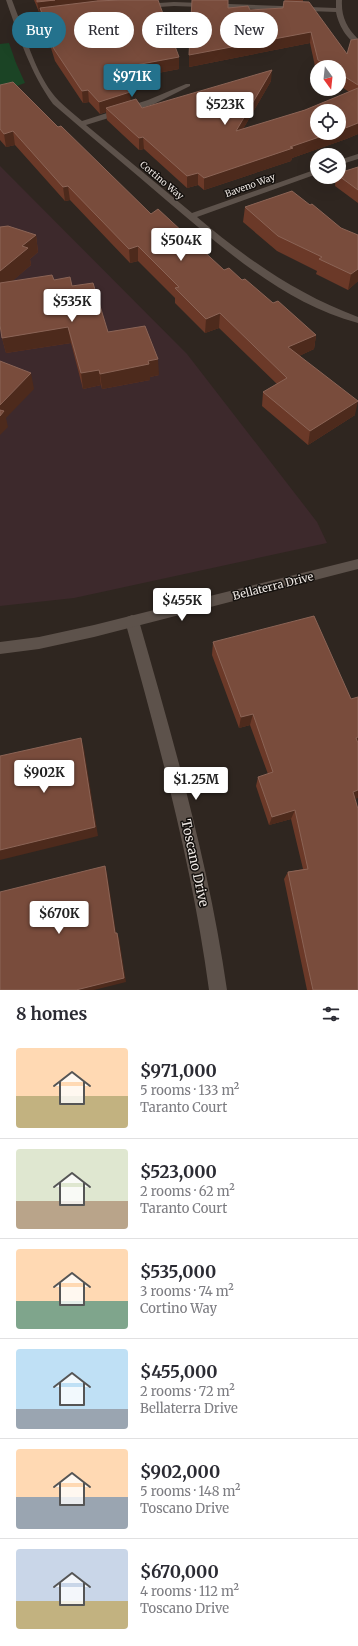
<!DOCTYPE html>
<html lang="en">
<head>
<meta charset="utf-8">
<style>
  body { margin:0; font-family:Merriweather,serif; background:#f7f7f7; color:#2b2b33; height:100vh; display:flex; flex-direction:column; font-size:15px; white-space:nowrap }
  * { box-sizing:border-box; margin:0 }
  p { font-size:13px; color:#7c7c81 }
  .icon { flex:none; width:22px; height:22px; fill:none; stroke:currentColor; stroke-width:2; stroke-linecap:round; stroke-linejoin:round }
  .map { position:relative; height:990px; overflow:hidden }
  .details { display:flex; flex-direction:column; background:#fff; flex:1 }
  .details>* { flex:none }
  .top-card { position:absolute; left:12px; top:12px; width:334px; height:36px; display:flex; gap:8px }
  .needle { width:26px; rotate:165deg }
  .fabs { position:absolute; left:310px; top:60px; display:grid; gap:8px }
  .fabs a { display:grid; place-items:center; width:36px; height:36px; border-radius:50%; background:#fff; box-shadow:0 4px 16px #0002; font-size:20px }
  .price { position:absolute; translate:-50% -34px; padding:0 9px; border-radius:4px; background:#fff; color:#222; font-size:13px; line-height:26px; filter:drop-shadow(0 1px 2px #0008) }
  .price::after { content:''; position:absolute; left:50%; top:24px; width:12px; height:9px; margin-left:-6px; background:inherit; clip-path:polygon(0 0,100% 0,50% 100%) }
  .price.active { background:#24728d; color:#fff }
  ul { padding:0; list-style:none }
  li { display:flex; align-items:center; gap:12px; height:100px; padding:0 16px }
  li+li { border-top:1px solid #e1e1e2 }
  li span { display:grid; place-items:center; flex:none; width:112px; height:80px; border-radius:4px; color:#555 }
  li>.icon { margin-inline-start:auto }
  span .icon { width:48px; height:48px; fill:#fffc; stroke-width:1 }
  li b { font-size:17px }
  h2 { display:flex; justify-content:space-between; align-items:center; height:48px; padding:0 16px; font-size:17px }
  .pill { padding:0 14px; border-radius:18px; background:#fff; box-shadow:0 4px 16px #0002; font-size:14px; line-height:36px }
  .pill.active { background:#24728d; color:#fff }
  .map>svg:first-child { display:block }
  .education { fill:#3d292c }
  .green { fill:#1b4425 }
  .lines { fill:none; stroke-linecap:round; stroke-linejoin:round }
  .minor { fill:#5d524b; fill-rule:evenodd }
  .tertiary { fill:#5d524b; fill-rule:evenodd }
  .wall { fill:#6b3928 }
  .shaded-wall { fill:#4d2a1c }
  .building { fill:#794c3c; stroke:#8b6456 }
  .labels { text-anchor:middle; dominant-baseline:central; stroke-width:3; stroke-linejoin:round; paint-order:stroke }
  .far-street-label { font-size:9px; fill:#ede7e3; stroke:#14100d }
  .street-label { font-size:11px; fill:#ede7e3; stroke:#14100d }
  .near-street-label { font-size:13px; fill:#ede7e3; stroke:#14100d }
</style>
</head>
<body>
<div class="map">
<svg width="358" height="990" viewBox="0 0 358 990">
  <rect width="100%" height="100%" fill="#2f2620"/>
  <polygon class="education" points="0,166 187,354 317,522 327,543 74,598 0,606"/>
  <polygon class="green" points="9,43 16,63 25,83 0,92 0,44"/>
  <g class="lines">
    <g class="minor">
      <path d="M6,0H12L18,16L57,11L60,13L57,15L19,19C29,47 38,79 59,101C66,108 74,114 82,121L148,100L186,84H190V86L154,104L86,125L192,213L317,169V174L197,217C247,259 296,294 358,317V323C283,303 223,248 166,200C129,168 90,136 53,104C30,72 19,37 6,0Z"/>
      <path d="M336,0H342C341,17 347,28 358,39V45C347,40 338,24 336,12L174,6L143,8L140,6L143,4L174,2L336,8Z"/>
      <polygon points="358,154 358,159 339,165 339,160"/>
      <path d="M132,615L137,617L139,621C174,743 209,864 227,990H209C192,864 159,743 125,621L127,617Z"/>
    </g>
    <polygon class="tertiary" points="358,559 358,569 94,637 39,649 0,654 0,642 39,637 94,625"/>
  </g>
  <g class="wall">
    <polygon points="34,0 158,0 179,69 121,80 131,101 142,108 271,81 243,129 305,110 349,92 339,85 339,67 317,67 317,71 316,71 310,43 189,67 189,55 228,8 250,10 283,8 285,0 303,0 303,2 347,54 358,39 358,134 346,139 292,158 291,161 204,190 198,185 187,188 144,149 139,150 107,120 106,112 100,114 89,102 83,103 55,61 51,48 50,40 41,19 41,12 39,12"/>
    <polygon points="0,85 58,127 151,214 224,270 242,280 273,303 316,335 314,349 299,356 355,415 308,445 262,406 263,392 277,384 219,328 205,333 175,303 175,298 138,261 130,263 70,200 65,201 15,145 6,147 0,140"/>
    <polygon points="358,167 358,203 335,186 336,177 339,177 339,173"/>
    <polygon points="292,191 358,281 348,290 316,274 317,271 277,251 243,222 245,207"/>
    <polygon points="0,227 36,235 38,252 30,259 31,265 12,281 54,280 72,286 108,332 159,375 150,377 150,380 102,389 101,385 83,389 71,343 6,353 2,338"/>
    <polygon points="213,642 355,799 358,990 307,990 284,879 288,872 303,869 291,819 269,825 256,786 258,777 268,774 250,725 239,728 212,655"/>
  </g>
  <g class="shaded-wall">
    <polygon points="55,0 97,0 98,6 40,8 41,12 39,12 37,2"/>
    <polygon points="311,32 310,43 189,67 189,55"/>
    <polygon points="179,57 179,69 114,81 114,69"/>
    <polygon points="272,70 271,81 235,143 236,131"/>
    <polygon points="88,90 89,102 83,103 82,91"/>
    <polygon points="130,92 131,104 106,108 106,112 100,114 99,102"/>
    <polygon points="358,123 358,134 346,139 292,158 291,161 204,190 204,178 290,147 331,133 339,133 339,130"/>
    <polygon points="13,131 15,145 6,147 4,134"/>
    <polygon points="143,137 144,149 139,150 139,138"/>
    <polygon points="198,173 198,185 187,188 187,176"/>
    <polygon points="68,186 70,200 65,201 63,187"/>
    <polygon points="36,235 38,252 30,259 31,265 0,292 0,271 22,246"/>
    <polygon points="138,246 138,261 130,263 129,249"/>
    <polygon points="358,269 358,281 348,290 351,274"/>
    <polygon points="220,313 219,328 205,333 206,319"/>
    <polygon points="68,327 71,343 6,353 2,338"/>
    <polygon points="316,335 314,349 286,362 288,347"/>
    <polygon points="158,359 159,375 150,377 150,380 102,389 100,374 148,361"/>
    <polygon points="99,370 101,385 83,389 81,373"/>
    <polygon points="31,373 34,389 6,418 8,427 0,435 0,405"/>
    <polygon points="358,401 355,415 308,445 310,431"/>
    <polygon points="253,714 250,725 239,728 241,717"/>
    <polygon points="358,737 358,746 356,738"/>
    <polygon points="81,738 84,749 98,836 0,860 0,850"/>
    <polygon points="358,790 358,798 348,801 353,792"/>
    <polygon points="295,810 291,819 269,825 272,817"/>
    <polygon points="105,866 107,873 117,939 115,933"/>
    <polygon points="117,933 119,938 126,982 94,990 76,990"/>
  </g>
  <g class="building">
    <polygon points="37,0 55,0 37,2"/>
    <polygon points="120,0 158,0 179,57 114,69 130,92 99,102 88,90 82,91 54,49 49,37 51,37 40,8 97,1"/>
    <polygon points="192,0 228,0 228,8 248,6 250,10 283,8 284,1 309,2 347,54 351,40 358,39 358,85 339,73 339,67 330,67 318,60 311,32 189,55"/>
    <polygon points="272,70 236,131 305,110 358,88 358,123 348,127 339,130 339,111 317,111 317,133 331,133 290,147 293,148 204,178 198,173 187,176 143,137 139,138 106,108 136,99 142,108"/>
    <polygon points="13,82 58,127 61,126 151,214 158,209 224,270 229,268 242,280 245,279 273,303 278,301 316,335 288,347 358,401 310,431 263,392 287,378 220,313 206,319 175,288 179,287 138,246 129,249 68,186 63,187 13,131 4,134 0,129 0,85"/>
    <polygon points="358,167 358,190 339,176 339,173"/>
    <polygon points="292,191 310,205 312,204 341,228 358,235 358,269 351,274 319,259 322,257 278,236 245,207"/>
    <polygon points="8,226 36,235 22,246 28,248 0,271 0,227"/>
    <polygon points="52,275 54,280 70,277 72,286 93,283 108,332 145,326 158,359 148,361 149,364 100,374 99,370 81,373 68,327 2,338 0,325 0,283"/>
    <polygon points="0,361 31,373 0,405"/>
    <polygon points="0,410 4,411 0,416"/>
    <polygon points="314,616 351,699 358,697 358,737 356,738 358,743 358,790 353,792 358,809 358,990 313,990 306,958 288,872 308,869 295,810 272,817 258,777 273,772 253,714 241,717 213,642"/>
    <polygon points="81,738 95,827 0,850 0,756"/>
    <polygon points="105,866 115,933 117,933 124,978 76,990 0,990 0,892"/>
  </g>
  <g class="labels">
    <g class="far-street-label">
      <text transform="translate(162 180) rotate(40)">Cortino Way</text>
      <text transform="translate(250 185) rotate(-20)">Baveno Way</text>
    </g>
    <g class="street-label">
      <text transform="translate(273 586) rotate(-14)">Bellaterra Drive</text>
    </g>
    <g class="near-street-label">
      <text transform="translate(195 863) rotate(78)">Toscano Drive</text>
    </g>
  </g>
</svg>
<div class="fabs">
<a><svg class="needle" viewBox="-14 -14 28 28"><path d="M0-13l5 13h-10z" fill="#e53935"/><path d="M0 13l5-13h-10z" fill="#7c7c81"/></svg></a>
<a><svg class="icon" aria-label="locate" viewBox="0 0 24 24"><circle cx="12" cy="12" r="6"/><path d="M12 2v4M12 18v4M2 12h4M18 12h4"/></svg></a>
<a><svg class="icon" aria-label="layers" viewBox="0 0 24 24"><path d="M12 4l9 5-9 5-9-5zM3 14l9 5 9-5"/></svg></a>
</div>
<b class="price active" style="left:132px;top:98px">$971K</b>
<b class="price" style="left:225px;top:126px">$523K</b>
<b class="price" style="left:181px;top:262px">$504K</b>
<b class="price" style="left:72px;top:323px">$535K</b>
<b class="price" style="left:182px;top:622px">$455K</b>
<b class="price" style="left:44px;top:794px">$902K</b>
<b class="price" style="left:196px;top:801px">$1.25M</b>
<b class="price" style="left:59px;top:935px">$670K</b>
<div class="top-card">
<a class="pill active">Buy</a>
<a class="pill">Rent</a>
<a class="pill">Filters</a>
<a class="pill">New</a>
</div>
</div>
<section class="details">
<h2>8 homes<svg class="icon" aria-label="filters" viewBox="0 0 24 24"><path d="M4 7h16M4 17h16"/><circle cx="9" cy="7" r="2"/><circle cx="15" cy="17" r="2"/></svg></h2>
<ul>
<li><span style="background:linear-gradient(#ffd9b3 60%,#c2b280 0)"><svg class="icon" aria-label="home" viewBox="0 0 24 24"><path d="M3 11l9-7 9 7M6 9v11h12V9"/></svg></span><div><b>$971,000</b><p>5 rooms · 133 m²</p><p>Taranto Court</p></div></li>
<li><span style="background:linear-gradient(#dfe7d0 65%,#b9a48a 0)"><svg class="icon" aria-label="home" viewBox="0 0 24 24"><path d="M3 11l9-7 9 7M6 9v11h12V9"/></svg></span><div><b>$523,000</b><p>2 rooms · 62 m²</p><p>Taranto Court</p></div></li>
<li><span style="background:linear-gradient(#ffd9b3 65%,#7fa58c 0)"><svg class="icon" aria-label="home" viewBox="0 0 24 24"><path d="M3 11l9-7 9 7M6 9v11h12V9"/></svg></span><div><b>$535,000</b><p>3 rooms · 74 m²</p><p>Cortino Way</p></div></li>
<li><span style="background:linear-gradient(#bfe0f5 75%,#9aa5b1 0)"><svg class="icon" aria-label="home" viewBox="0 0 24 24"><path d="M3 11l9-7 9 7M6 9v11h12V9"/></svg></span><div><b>$455,000</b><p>2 rooms · 72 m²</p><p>Bellaterra Drive</p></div></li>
<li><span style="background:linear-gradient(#ffd9b3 60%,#9aa5b1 0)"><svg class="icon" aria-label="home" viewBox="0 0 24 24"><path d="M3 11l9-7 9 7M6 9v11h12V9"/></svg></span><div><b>$902,000</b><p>5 rooms · 148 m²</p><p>Toscano Drive</p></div></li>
<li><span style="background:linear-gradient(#c9d6e8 65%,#c2b280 0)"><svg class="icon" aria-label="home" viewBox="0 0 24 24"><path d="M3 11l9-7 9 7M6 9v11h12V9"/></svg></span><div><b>$670,000</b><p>4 rooms · 112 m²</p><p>Toscano Drive</p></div></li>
</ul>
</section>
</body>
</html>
